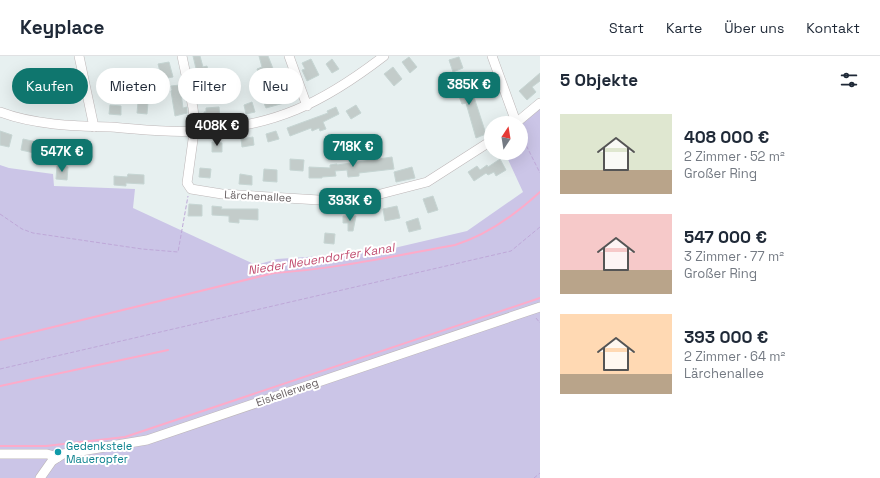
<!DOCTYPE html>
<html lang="de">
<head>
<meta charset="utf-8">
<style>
  body { margin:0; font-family:"Space Grotesk",sans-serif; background:#f6f6f7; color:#1f2937; height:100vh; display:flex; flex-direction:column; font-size:15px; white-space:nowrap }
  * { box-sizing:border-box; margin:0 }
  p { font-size:13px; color:#747a83 }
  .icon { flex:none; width:22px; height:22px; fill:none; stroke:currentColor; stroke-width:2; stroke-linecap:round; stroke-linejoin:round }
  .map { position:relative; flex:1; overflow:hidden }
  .sheet { display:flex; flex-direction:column; background:#fff; width:340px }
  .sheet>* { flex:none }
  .guide { position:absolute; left:12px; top:12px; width:380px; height:36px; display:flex; gap:8px }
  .needle { width:26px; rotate:12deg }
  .controls { position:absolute; left:484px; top:60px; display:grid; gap:8px }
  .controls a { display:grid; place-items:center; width:44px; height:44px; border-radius:50%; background:#fff; box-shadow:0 4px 16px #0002; font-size:20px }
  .price { position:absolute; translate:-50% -34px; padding:0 9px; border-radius:8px; background:#0f766e; color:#fff; font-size:13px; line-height:26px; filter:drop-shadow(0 1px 2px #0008) }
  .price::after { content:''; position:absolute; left:50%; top:24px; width:12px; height:9px; margin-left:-6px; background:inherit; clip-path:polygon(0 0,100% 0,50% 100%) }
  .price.selected { background:#222; color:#fff }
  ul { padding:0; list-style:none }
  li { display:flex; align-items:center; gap:12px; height:100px; padding:0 20px }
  li span { display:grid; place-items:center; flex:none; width:112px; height:80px; border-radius:0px; color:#555 }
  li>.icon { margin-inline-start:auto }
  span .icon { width:48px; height:48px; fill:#fffc; stroke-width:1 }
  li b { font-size:17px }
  h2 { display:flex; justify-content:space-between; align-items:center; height:48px; padding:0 20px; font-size:17px }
  .chip { padding:0 14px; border-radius:18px; background:#fff; box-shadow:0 4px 16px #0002; font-size:14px; line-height:36px }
  .chip.selected { background:#0f766e; color:#fff }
  header { display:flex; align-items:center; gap:24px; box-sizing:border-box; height:56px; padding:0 20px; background:#fff; border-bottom:1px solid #e0e1e3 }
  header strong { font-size:19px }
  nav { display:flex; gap:22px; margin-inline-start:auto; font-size:14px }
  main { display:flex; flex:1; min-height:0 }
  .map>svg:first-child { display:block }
  .green { fill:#cbc5e7 }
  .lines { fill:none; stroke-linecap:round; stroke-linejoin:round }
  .stream { stroke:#fdabc9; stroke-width:2 }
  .building { fill:#c3ccca; stroke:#c6d5d3 }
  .minor-casing { stroke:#bdb7b8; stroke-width:10 }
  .path { stroke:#bea8d8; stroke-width:1; stroke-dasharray:4 2; stroke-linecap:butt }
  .minor { stroke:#fff; stroke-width:9 }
  .culture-dot { fill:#0f9aa8; stroke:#fff; stroke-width:1.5 }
  .labels { text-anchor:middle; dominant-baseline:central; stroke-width:4; stroke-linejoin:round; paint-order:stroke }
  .street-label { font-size:11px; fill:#675f61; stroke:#fff }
  .culture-label { font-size:11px; fill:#0d838f; stroke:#fff; text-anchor:start }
  .water-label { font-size:12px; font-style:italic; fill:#c14c6f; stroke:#fff }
</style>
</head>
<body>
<header>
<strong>Keyplace</strong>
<nav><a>Start</a><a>Karte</a><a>Über uns</a><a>Kontakt</a></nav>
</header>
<main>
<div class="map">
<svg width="540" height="422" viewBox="0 0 540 422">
  <rect width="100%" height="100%" fill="#e7f0f0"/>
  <polygon class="green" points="540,49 540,422 0,422 0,109 9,112 53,118 54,130 135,133 133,152 256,209 277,203 336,199 358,195 377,196 467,175 523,136 505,97 521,97 521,67"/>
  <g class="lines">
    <g class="stream">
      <path d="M0,284L274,217C335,213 394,200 455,189C487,179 515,159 540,136"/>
      <polyline points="0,330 168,294"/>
      <polyline points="0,390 46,390 125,381 540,242"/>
    </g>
  </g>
  <g class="building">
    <polygon points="193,0 200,0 203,11 207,10 210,23 215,21 218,33 207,36 204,20 198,21"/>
    <polygon points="259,0 268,0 276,20 268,23 267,19 260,21 257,13 262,11"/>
    <polygon points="409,1 417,11 410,17 402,6"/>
    <polygon points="459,1 463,12 453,16 449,4"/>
    <polygon points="311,3 319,19 307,25 302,14 305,13 302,7"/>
    <polygon points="332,3 339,13 332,17 326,8"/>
    <polygon points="169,6 173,21 162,23 158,8"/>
    <polygon points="393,11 402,23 394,30 384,18"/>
    <polygon points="540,17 540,25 532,31 536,36 527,44 519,35"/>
    <polygon points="460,21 465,37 472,35 486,78 476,82 466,47 462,48 456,33 451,34 448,25"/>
    <polygon points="180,29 184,36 181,37 183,52 187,51 187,57 175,60 171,35 172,34 171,30"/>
    <polygon points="281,38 284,47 266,52 263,45"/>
    <polygon points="138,46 148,46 147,58 137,57"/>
    <polygon points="252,46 255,56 246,58 244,49"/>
    <polygon points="110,49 121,50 121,59 109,58"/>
    <polygon points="356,49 361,57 351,63 346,55"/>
    <polygon points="219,51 220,62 204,63 204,56 206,56 206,52"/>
    <polygon points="336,51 339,58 323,66 326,73 320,75 319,72 312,75 311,72 290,80 287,72 328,57 327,55"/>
    <polygon points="0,75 12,79 9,91 0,89"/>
    <polygon points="276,75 279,83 268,86 266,78"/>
    <polygon points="253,81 254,89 242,91 241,83"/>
    <polygon points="23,83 37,86 34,97 21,94"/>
    <polygon points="212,86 222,87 222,96 212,96"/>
    <polygon points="392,101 394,113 359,117 359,120 348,121 347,114 335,115 336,120 322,121 322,122 309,122 309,111 330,112 330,109 337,108 337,109"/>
    <polygon points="290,103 304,104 303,115 290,114"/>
    <polygon points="500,103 506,114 496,120 494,116 488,119 486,117 474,125 468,116 477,110 480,114 487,109 488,111"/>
    <polygon points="57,110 68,111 67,124 56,123"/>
    <polygon points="412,111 415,122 396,126 394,116"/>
    <polygon points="200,112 211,113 210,122 199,121"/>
    <polygon points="264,113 277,114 277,126 263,125"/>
    <polygon points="128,118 144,119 144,128 126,127 126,130 114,129 114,120 127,121"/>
    <polygon points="240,118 252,120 252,129 239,128"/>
    <polygon points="433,140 438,154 428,157 423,143"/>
    <polygon points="189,148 202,149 202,160 188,160"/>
    <polygon points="212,150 222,151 221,153 258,153 258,164 239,163 239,167 229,166 229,160 212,159"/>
    <polygon points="397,150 400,162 385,165 383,153"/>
    <polygon points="343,160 356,160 353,175 348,175 348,167 343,167"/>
    <polygon points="418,162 421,173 409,176 406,166"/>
    <polygon points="325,177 335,178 334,188 324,187"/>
  </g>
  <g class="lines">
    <g class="minor-casing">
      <g id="minor">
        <polyline points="79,0 94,71"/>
        <polyline points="182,0 193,52 195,69 187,127 191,133 222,138 319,144 349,144 365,142 427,126 491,85"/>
        <polyline points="289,0 307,50"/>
        <polyline points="492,0 516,66"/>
        <path d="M0,56C34,69 74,70 111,71C139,73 168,77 196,75C274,71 323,47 384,0"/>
        <polyline points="516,67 540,47"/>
        <polyline points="0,398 47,398 58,401"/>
        <polyline points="40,422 52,405 63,398 147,384 540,251"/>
      </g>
    </g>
    <g class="path">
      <polyline points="521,79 540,117"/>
      <polyline points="0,158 22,173 33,177 142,193 178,196 188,140"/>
      <polyline points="536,262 540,267"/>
      <polyline points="0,313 511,195 540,171"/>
      <polyline points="534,422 540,417"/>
    </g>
    <use href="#minor" class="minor"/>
  </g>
  <circle class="culture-dot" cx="58" cy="396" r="4"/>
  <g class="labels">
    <g class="street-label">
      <text transform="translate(258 140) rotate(3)">Lärchenallee</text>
      <text transform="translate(287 336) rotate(-19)">Eiskellerweg</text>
    </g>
    <g class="culture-label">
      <text x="66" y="390">Gedenkstele<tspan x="66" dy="13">Maueropfer</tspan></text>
    </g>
    <g class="water-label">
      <text transform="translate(321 203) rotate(-9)">Nieder Neuendorfer Kanal</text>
    </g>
  </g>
</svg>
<div class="controls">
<a><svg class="needle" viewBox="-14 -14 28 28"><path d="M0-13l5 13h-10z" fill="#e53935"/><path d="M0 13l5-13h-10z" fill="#747a83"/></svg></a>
</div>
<b class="price" style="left:469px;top:50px">385K €</b>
<b class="price selected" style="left:217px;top:91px">408K €</b>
<b class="price" style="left:353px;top:112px">718K €</b>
<b class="price" style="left:62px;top:117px">547K €</b>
<b class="price" style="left:350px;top:166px">393K €</b>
<div class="guide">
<a class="chip selected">Kaufen</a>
<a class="chip">Mieten</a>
<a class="chip">Filter</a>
<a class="chip">Neu</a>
</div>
</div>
<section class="sheet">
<h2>5 Objekte<svg class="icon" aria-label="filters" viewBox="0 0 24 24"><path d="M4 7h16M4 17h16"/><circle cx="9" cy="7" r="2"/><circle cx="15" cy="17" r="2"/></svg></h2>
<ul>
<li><span style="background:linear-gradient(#dfe7d0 70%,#b9a48a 0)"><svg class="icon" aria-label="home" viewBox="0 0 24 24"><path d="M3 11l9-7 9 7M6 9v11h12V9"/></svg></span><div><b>408 000 €</b><p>2 Zimmer · 52 m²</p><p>Großer Ring</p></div></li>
<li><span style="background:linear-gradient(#f6c9c9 70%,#b9a48a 0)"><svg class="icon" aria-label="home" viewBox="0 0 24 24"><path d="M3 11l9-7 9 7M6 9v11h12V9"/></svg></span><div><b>547 000 €</b><p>3 Zimmer · 77 m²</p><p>Großer Ring</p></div></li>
<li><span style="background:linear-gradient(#ffd9b3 75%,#b9a48a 0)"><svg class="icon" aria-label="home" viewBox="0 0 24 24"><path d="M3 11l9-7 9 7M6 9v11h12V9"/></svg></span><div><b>393 000 €</b><p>2 Zimmer · 64 m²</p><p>Lärchenallee</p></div></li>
</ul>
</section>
</main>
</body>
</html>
